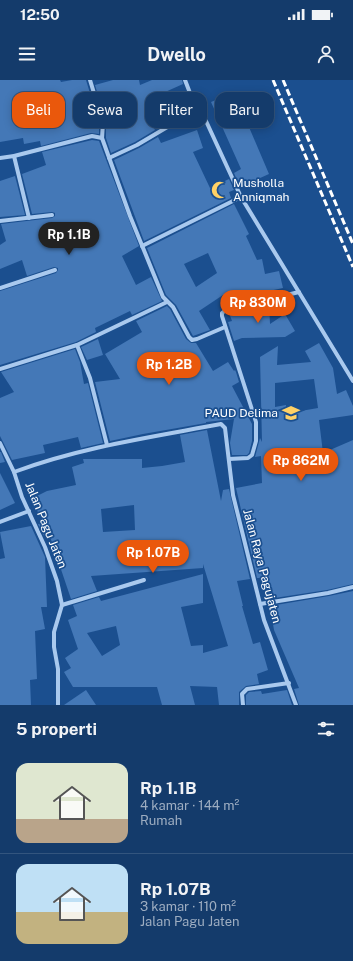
<!DOCTYPE html>
<html lang="id">
<head>
<meta charset="utf-8">
<style>
  body { margin:0; font-family:"Public Sans",sans-serif; background:#214673; color:#f1f3f6; height:100vh; display:flex; flex-direction:column; font-size:15px; white-space:nowrap }
  * { box-sizing:border-box; margin:0 }
  p { font-size:13px; color:#9dadc1 }
  .icon { flex:none; width:22px; height:22px; fill:none; stroke:currentColor; stroke-width:2; stroke-linecap:round; stroke-linejoin:round }
  .map { position:relative; height:625px; overflow:hidden }
  .sheet { display:flex; flex-direction:column; background:#143b6b; flex:1 }
  .sheet>* { flex:none }
  .banner { position:absolute; left:12px; top:12px; width:329px; height:36px; display:flex; gap:8px }
  .price { position:absolute; translate:-50% -34px; padding:0 9px; border-radius:14px; background:#ea580c; color:#fff; font-size:13px; line-height:26px; filter:drop-shadow(0 1px 2px #0008) }
  .price::after { content:''; position:absolute; left:50%; top:24px; width:12px; height:9px; margin-left:-6px; background:inherit; clip-path:polygon(0 0,100% 0,50% 100%) }
  .price.on { background:#222; color:#fff }
  ul { padding:0; list-style:none }
  li { display:flex; align-items:center; gap:12px; height:100px; padding:0 16px }
  li+li { border-top:1px solid #33557e }
  li span { display:grid; place-items:center; flex:none; width:112px; height:80px; border-radius:12px; color:#555 }
  li>.icon { margin-inline-start:auto }
  span .icon { width:48px; height:48px; fill:#fffc; stroke-width:1 }
  li b { font-size:17px }
  h2 { display:flex; justify-content:space-between; align-items:center; height:48px; padding:0 16px; font-size:17px }
  .tag { padding:0 14px; border-radius:12px; background:#143b6b; box-shadow:0 2px 10px #0003,0 0 0 1px #33557e; font-size:14px; line-height:36px }
  .tag.on { background:#ea580c; color:#fff }
  .status { display:flex; justify-content:space-between; align-items:center; height:28px; padding:0 20px; background:#143b6b; direction:ltr }
  .status svg { height:11px; fill:currentColor }
  header { display:flex; justify-content:space-between; align-items:center; height:52px; padding:0 16px; background:#143b6b; font-size:18px; font-weight:700 }
  .map>svg:first-child { display:block }
  .building { fill:#4478b7; fill-rule:evenodd }
  .lines { fill:none; stroke-linecap:round; stroke-linejoin:round }
  .minor { stroke:#a9c9ee; stroke-width:4 }
  .rail { stroke:#fff; stroke-width:3; stroke-dasharray:7 3; stroke-linecap:butt }
  .labels { text-anchor:middle; dominant-baseline:central; stroke-width:3.5; stroke-linejoin:round; paint-order:stroke }
  .poi-label { font-size:12px; fill:#fff; stroke:#1b4f8f; text-anchor:start }
  .street-label { font-size:12px; fill:#fff; stroke:#1b4f8f }
</style>
</head>
<body>
<div class="status"><b>12:50</b><svg viewBox="0 0 49 12"><path d="M0 12V9h3v3zM5 12V6h3v6zM10 12V3h3v9zM15 12V0h3v12zM26 1h20v11H26zM47 4h2v5h-2z"/></svg></div>
<header><svg class="icon" aria-label="menu" viewBox="0 0 24 24"><path d="M4 6h16M4 12h16M4 18h16"/></svg>Dwello<svg class="icon" aria-label="person" viewBox="0 0 24 24"><circle cx="12" cy="8" r="4"/><path d="M4 21q1-7 8-7t8 7"/></svg></header>
<div class="map">
<svg width="353" height="625" viewBox="0 0 353 625">
  <rect width="100%" height="100%" fill="#1b4f8f"/>
  <g class="building">
    <polygon points="0,0 60,0 61,2 72,0 86,0 99,43 99,54 91,53 41,66 40,61 24,64 23,58 0,62"/>
    <polygon points="113,0 139,0 140,5 152,0 182,0 183,4 163,13 170,28 162,32 164,37 151,43 155,50 135,62 111,73 106,58 106,42 95,5"/>
    <polygon points="234,12 269,94 240,107 234,93 241,89 211,22"/>
    <polygon points="197,50 203,68 193,72 210,108 229,99 234,110 229,112 231,118 144,161 114,80 139,68 158,57 161,63"/>
    <polygon points="92,60 99,61 139,166 122,176 136,205 151,197 162,221 132,235 130,231 95,248 96,252 76,262 0,285 0,211 56,193 58,190 58,188 54,187 27,196 22,180 0,189 0,165 6,161 1,144 52,138 55,136 55,133 52,132 32,134 22,94 46,85 42,72"/>
    <polygon points="15,96 25,135 0,137 0,101"/>
    <path d="M234,124L249,154L246,156L257,180L262,179L265,194L279,191L283,208L269,211V216L227,226L223,215L199,231L210,250L193,256L176,225L166,215L147,168ZM208,173L217,193L196,207L184,184Z"/>
    <polygon points="269,223 270,244 285,234 295,251 285,257 242,258 234,261 228,242 232,241 229,233"/>
    <polygon points="167,226 170,229 186,259 191,263 196,263 213,291 228,282 234,291 235,290 236,292 239,302 232,306 252,344 252,361 249,373 247,375 232,375 230,363 234,339 206,342 206,343 143,354 110,361 95,302 120,299 105,274 142,252 136,241"/>
    <polygon points="98,259 103,275 87,280 81,267"/>
    <path d="M319,263L333,288L337,314L346,310L353,326V335L319,340L323,373L353,360V504L327,510L268,519L263,498H257L236,408L262,403L261,376L255,377L260,358L262,362L260,277L278,266L277,285L311,282L305,271ZM314,299L318,328L295,332L294,329L286,330V325L275,327V303Z"/>
    <polygon points="75,269 80,282 84,304 88,303 103,363 81,368 78,357 43,365 45,373 12,380 0,356 0,318 14,312 1,292"/>
    <path d="M207,350L221,421L223,410L229,409L250,499L237,501L243,526H242L253,564L260,562L268,590L257,594L259,604L246,606L239,612V625H219L217,607L190,606L195,625H162L157,607H73L64,592L71,588L65,578L78,569L68,540L77,536L73,525L99,517L101,521L203,494V523L181,527L191,566L203,565V573L228,566L203,484V488L91,496L97,511L71,519L43,436H40L31,419L47,411L76,405L72,387L84,383L83,379H142V388L162,386L185,382L180,355ZM134,425L135,450L103,452L101,429ZM116,546L120,565L102,576L87,553Z"/>
    <polygon points="0,372 1,372 5,382 0,383"/>
    <polygon points="0,393 15,423 0,430"/>
    <polygon points="43,443 44,456 38,444"/>
    <polygon points="31,446 45,477 47,527 41,527 45,549 35,551 37,599 30,600 31,625 0,625 0,479 5,478 0,452"/>
    <polygon points="353,511 353,625 299,625 294,609 299,608 274,550 270,526 329,516"/>
    <polygon points="86,610 96,625 64,625"/>
    <polygon points="287,610 292,625 246,625 246,615 249,612 261,611 262,614"/>
  </g>
  <g class="lines">
    <g class="minor">
      <polyline points="90,0 103,43 102,58 130,136 163,217 173,227 189,257 192,260 197,259 225,247"/>
      <polyline points="185,0 198,34"/>
      <polyline points="14,76 29,138"/>
      <polyline points="0,78 14,76 92,56 102,58"/>
      <polyline points="109,78 137,65 186,36 198,34 203,37 206,41 241,117 142,166"/>
      <polyline points="241,117 353,301"/>
      <polyline points="0,141 52,135"/>
      <polyline points="0,208 55,190"/>
      <polyline points="0,289 77,265"/>
      <polyline points="0,363 14,392"/>
      <polyline points="107,365 90,298 77,265 167,222"/>
      <polyline points="229,379 248,378 252,375 256,361 256,342 222,236 222,233 226,230 299,212"/>
      <polyline points="0,442 29,431"/>
      <polyline points="260,524 328,513 353,507"/>
      <polyline points="62,525 144,500"/>
      <path d="M58,625V589L54,567V552L62,525L57,501L45,467L22,417L14,392C81,367 152,357 221,344L225,348L233,415L260,524L264,540L296,625"/>
      <polyline points="243,625 242,614 247,609 289,603"/>
    </g>
    <g class="rail">
      <polyline points="273,0 353,187"/>
      <polyline points="283,0 353,164"/>
    </g>
  </g>
  <defs>
    <g id="mosque-bare" transform="scale(1.38)"><path d="M3.5-4.9A6 6 0 1 0 3.5 4.9A5 5 0 1 1 3.5-4.9Z" fill="#ffd166" stroke="#1b4f8f" stroke-width="2.5" paint-order="stroke"/></g>
    <g id="school-bare" transform="scale(1.38)"><path d="M0-5L7-2L0 1L-7-2ZM-4 1L0 2.5L4 1V4Q0 6-4 4Z" fill="#ffd166" stroke="#1b4f8f" stroke-width="2.5" paint-order="stroke"/></g>
  </defs>
  <g fill-rule="evenodd">
    <use href="#mosque-bare" x="220" y="110"/>
    <use href="#school-bare" x="291" y="333"/>
  </g>
  <g class="labels">
    <g class="poi-label">
      <text x="233" y="103">Musholla<tspan x="233" dy="14">Anniqmah</tspan></text>
      <text x="278" y="333" text-anchor="end">PAUD Delima</text>
    </g>
    <g class="street-label">
      <text transform="translate(46 445) rotate(68)">Jalan Pagu Jaten</text>
      <text transform="translate(262 486) rotate(75)">Jalan Raya Pagujaten</text>
    </g>
  </g>
</svg>
<b class="price on" style="left:69px;top:176px">Rp 1.1B</b>
<b class="price" style="left:258px;top:244px">Rp 830M</b>
<b class="price" style="left:169px;top:306px">Rp 1.2B</b>
<b class="price" style="left:301px;top:402px">Rp 862M</b>
<b class="price" style="left:153px;top:494px">Rp 1.07B</b>
<div class="banner">
<a class="tag on">Beli</a>
<a class="tag">Sewa</a>
<a class="tag">Filter</a>
<a class="tag">Baru</a>
</div>
</div>
<section class="sheet">
<h2>5 properti<svg class="icon" aria-label="filters" viewBox="0 0 24 24"><path d="M4 7h16M4 17h16"/><circle cx="9" cy="7" r="2"/><circle cx="15" cy="17" r="2"/></svg></h2>
<ul>
<li><span style="background:linear-gradient(#dfe7d0 70%,#b9a48a 0)"><svg class="icon" aria-label="home" viewBox="0 0 24 24"><path d="M3 11l9-7 9 7M6 9v11h12V9"/></svg></span><div><b>Rp 1.1B</b><p>4 kamar · 144 m²</p><p>Rumah</p></div></li>
<li><span style="background:linear-gradient(#bfe0f5 60%,#c2b280 0)"><svg class="icon" aria-label="home" viewBox="0 0 24 24"><path d="M3 11l9-7 9 7M6 9v11h12V9"/></svg></span><div><b>Rp 1.07B</b><p>3 kamar · 110 m²</p><p>Jalan Pagu Jaten</p></div></li>
</ul>
</section>
</body>
</html>
